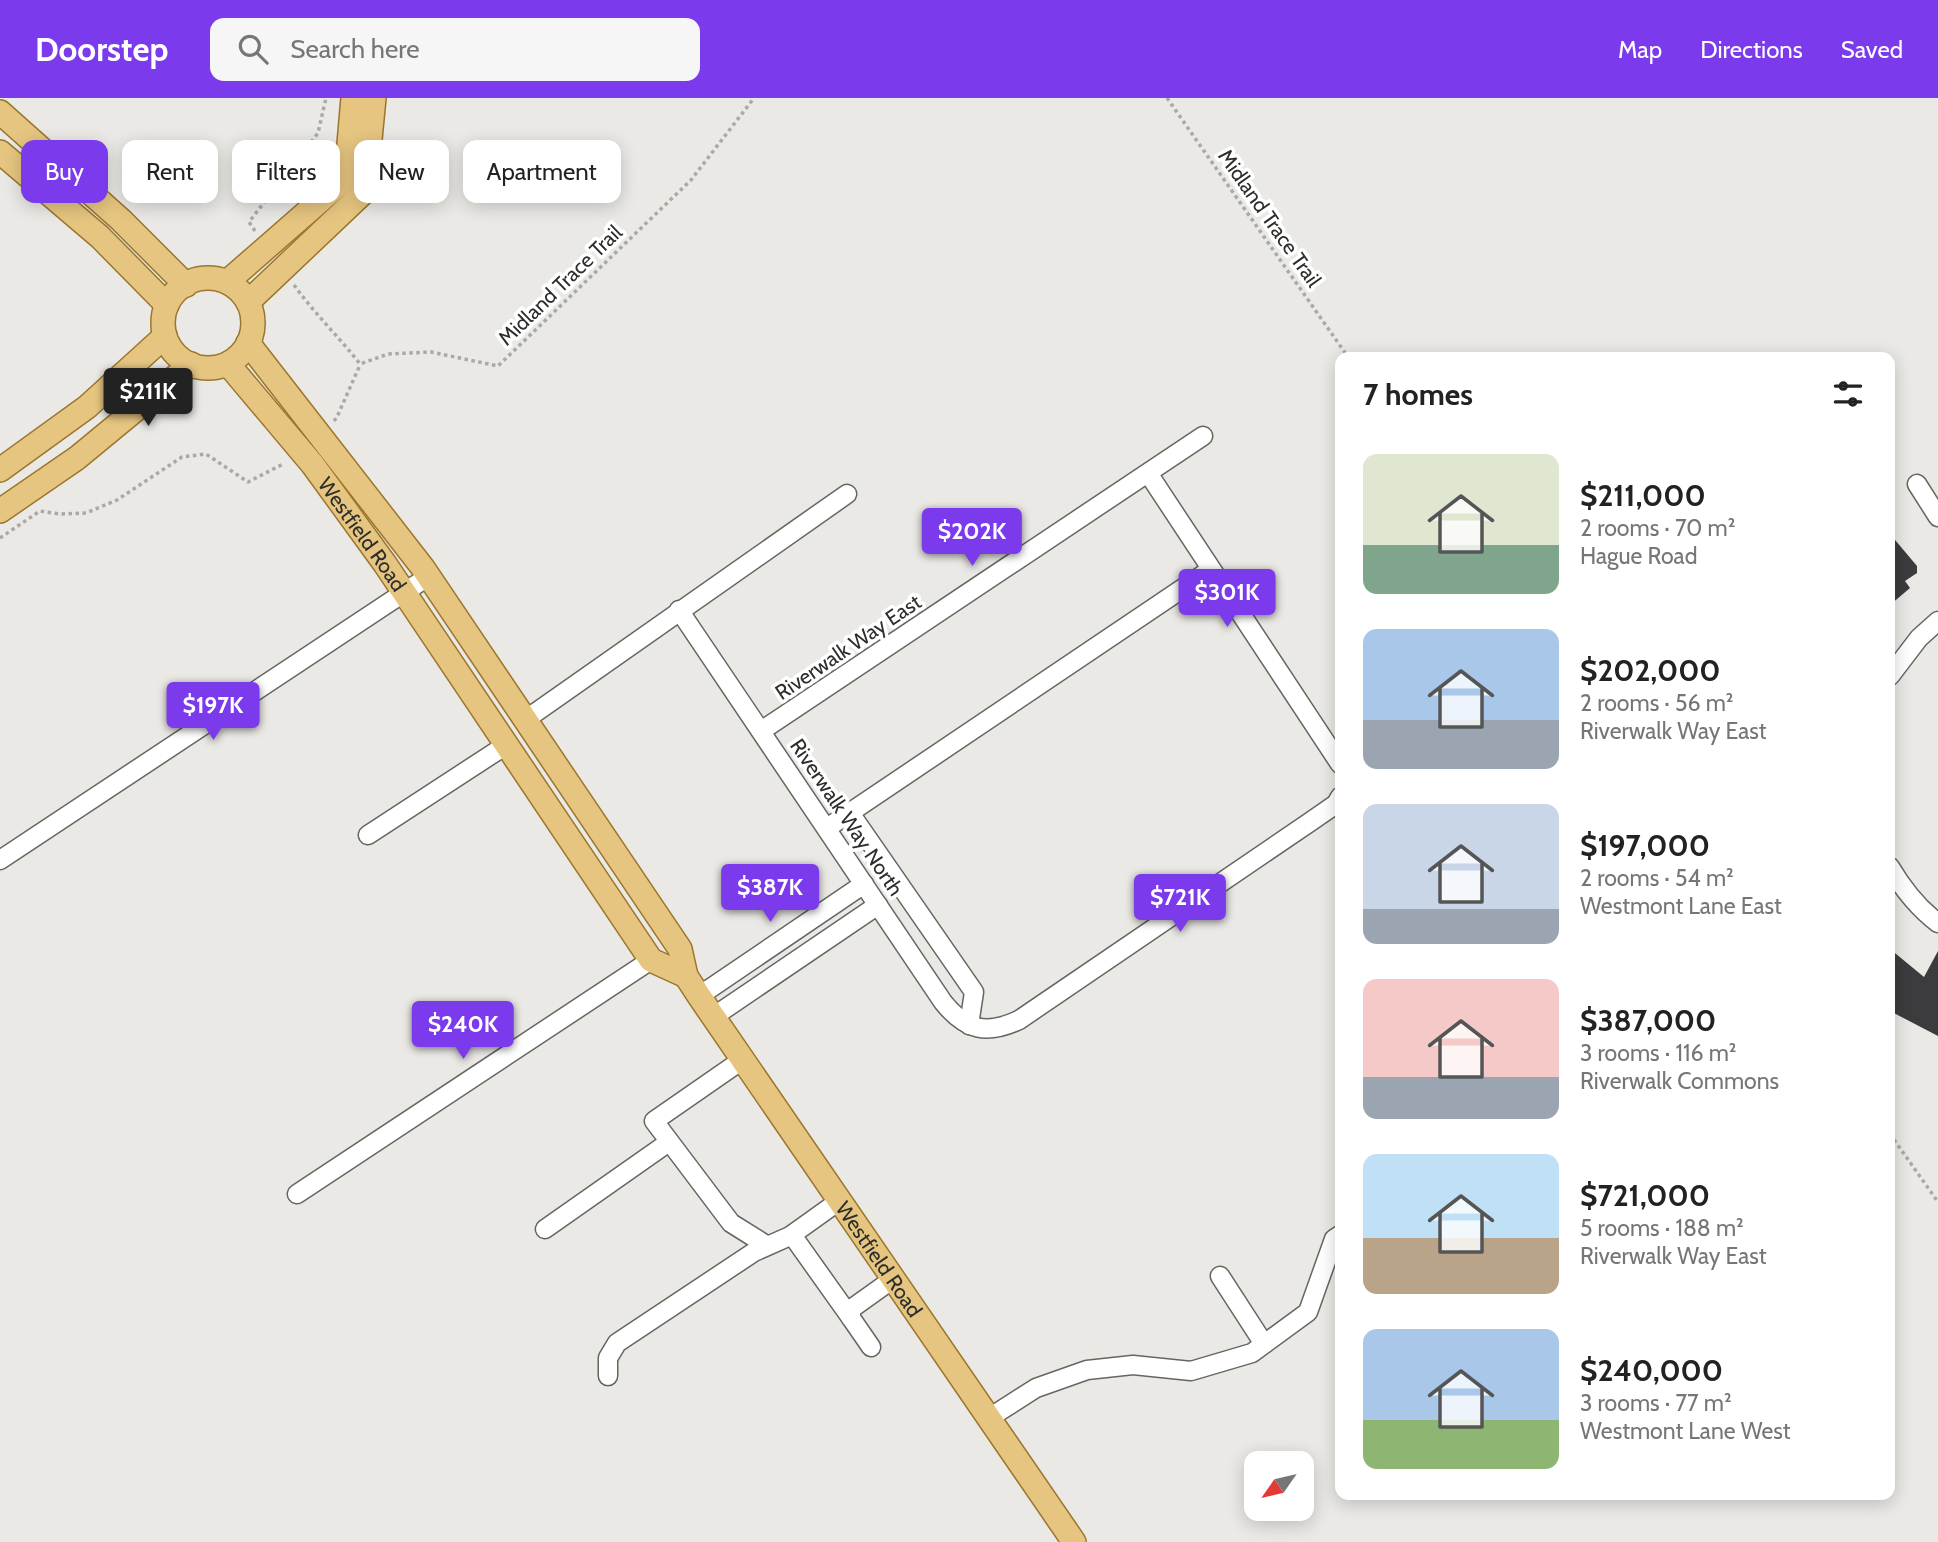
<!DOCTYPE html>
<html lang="en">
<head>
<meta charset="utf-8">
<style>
  body { margin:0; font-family:Cabin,sans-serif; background:#f6f6f6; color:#222; height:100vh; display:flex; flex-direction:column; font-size:26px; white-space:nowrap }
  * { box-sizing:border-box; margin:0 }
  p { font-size:23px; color:#767676 }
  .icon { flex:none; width:38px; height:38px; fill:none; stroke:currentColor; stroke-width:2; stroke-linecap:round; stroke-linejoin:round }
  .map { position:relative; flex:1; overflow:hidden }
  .drawer { position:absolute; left:1335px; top:254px; width:560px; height:1148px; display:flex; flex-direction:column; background:#fff; border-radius:14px; box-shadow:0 4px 18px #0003 }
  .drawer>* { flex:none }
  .top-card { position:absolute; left:21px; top:42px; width:665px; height:63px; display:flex; gap:14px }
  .needle { width:46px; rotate:236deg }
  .fabs { position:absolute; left:1244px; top:1353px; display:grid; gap:14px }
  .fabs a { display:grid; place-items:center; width:70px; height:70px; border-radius:14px; background:#fff; box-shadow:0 4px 18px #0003; font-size:35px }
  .price { position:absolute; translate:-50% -60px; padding:0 16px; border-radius:7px; background:#7c3aed; color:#fff; font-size:23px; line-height:46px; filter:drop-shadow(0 2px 4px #0008) }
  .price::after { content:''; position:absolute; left:50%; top:42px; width:21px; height:16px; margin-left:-10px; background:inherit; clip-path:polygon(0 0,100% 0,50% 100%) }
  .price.selected { background:#222; color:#fff }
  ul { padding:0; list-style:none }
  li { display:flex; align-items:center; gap:21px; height:175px; padding:0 28px }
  li span { display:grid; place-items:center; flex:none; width:196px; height:140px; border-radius:14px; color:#555 }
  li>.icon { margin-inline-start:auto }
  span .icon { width:84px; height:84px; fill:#fffc; stroke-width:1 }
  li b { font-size:30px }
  h2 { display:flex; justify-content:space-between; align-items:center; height:84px; padding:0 28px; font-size:30px }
  .tag { padding:0 24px; border-radius:14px; background:#fff; box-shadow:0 4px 18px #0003; font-size:24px; line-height:63px }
  .tag.selected { background:#7c3aed; color:#fff }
  header { display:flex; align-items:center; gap:42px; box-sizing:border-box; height:98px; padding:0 35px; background:#7c3aed; color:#fff }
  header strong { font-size:33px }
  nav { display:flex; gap:38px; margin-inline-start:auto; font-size:24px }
  .search { width:490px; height:63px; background:#f6f6f6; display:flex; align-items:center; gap:18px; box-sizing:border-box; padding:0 24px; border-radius:14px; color:#767676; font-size:26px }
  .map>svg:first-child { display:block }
  .building { fill:#3c3b3e }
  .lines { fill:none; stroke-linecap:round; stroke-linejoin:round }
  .minor-casing { stroke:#656561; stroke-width:21 }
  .major-casing { stroke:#9b762c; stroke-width:26 }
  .path { stroke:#a9a9a5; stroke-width:3.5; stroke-dasharray:3.5 3.5; stroke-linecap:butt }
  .minor { stroke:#fff; stroke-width:18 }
  .major { stroke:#e6c580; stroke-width:23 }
  .labels { text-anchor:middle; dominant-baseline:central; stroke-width:7; stroke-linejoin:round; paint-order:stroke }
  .street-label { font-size:21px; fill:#2d2d2b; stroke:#fff }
</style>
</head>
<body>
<header>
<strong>Doorstep</strong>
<div class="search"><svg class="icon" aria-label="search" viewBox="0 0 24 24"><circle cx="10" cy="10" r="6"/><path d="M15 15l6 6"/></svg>Search here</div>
<nav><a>Map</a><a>Directions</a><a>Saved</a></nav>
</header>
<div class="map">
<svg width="1938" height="1444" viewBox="0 0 1938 1444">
  <rect width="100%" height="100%" fill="#eae9e5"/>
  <g class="building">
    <polygon points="1890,436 1917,468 1917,475 1905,483 1910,490 1890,507"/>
    <polygon points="1890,851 1924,879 1938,853 1938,938 1890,913"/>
  </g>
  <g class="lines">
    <g class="minor-casing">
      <g id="minor">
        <polyline points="1148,375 1340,666"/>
        <polyline points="1917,386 1938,419"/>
        <path d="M679,512L943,904C966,933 987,937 1019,922L1310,724L1336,706L1340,699"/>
        <polyline points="1890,578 1919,540 1938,523"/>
        <polyline points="525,622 847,396"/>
        <polyline points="761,633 1203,338"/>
        <polyline points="850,715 974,894 969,927"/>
        <polyline points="827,730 1210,472"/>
        <polyline points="368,737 506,647"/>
        <polyline points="0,762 429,478"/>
        <path d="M1890,769C1903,791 1918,810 1938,825"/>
        <polyline points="699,898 864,786"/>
        <polyline points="713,919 878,807"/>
        <polyline points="742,962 654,1023 731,1125 766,1147"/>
        <polyline points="297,1096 651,862"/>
        <polyline points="545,1131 669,1044"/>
        <polyline points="792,1137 851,1220"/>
        <polyline points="1220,1178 1264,1246"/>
        <polyline points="871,1249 851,1220 851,1211 893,1181"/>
        <polyline points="608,1278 608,1260 617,1245 754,1154 790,1138 839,1103"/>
        <polyline points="989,1320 1036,1290 1087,1272 1133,1267 1191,1273 1252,1255 1308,1214 1334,1141 1340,1137"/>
      </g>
    </g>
    <g class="major-casing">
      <g id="major">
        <polyline points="0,14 121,122 186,187"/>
        <polyline points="0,54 100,139 167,207"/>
        <circle cx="208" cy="225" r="45"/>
        <polyline points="227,184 346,80 353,0"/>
        <polyline points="248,204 365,93 374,0"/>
        <path id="s1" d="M248,245L423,470L680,851L686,878L699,898L1074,1444"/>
        <path id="s2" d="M228,266L313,367L385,466L651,862L686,878"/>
        <polyline points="0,372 87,309 165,238"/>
        <polyline points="0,413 77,360 191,266"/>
      </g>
    </g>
    <g class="path">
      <polyline points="1167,0 1348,259"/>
      <polyline points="255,133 249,124 318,35 326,0"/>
      <path d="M294,187C314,215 339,239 360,266L388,256L431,254L498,268L691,82L754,0"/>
      <polyline points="334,323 337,319 360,267"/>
      <polyline points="0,440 40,413 60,416 86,415 117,402 182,359 206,356 248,384 283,366"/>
      <polyline points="1890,1036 1938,1104"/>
    </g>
    <use href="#minor" class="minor"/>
    <use href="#major" class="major"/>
  </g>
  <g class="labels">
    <g class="street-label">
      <text transform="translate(1270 120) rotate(55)">Midland Trace Trail</text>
      <text transform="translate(560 187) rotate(-44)">Midland Trace Trail</text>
      <text stroke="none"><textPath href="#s2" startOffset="217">Westfield Road</textPath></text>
      <text transform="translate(848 549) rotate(-34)">Riverwalk Way East</text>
      <text transform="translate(847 719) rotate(56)">Riverwalk Way North</text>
      <text stroke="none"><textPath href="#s1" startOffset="1115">Westfield Road</textPath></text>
    </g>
  </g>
</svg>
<div class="fabs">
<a><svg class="needle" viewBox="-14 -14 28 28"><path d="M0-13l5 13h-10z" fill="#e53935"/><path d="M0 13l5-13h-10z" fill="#767676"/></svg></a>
</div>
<b class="price selected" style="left:148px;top:330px">$211K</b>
<b class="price" style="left:972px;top:470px">$202K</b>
<b class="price" style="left:1227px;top:531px">$301K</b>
<b class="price" style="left:213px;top:644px">$197K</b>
<b class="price" style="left:770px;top:826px">$387K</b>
<b class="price" style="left:1180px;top:836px">$721K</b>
<b class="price" style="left:463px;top:963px">$240K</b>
<div class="top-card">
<a class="tag selected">Buy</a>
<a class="tag">Rent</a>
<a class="tag">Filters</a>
<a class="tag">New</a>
<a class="tag">Apartment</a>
</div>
<section class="drawer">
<h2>7 homes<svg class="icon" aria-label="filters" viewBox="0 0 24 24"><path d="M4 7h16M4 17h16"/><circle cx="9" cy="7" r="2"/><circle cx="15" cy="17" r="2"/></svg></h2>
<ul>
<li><span style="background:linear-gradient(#dfe7d0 65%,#7fa58c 0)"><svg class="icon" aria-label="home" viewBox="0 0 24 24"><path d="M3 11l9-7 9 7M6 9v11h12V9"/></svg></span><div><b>$211,000</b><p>2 rooms · 70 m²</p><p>Hague Road</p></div></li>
<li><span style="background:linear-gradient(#a9c7e8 65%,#9aa5b1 0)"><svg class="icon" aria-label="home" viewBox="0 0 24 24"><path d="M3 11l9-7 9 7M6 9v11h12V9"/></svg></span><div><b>$202,000</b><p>2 rooms · 56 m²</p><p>Riverwalk Way East</p></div></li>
<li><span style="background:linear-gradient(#c9d6e8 75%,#9aa5b1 0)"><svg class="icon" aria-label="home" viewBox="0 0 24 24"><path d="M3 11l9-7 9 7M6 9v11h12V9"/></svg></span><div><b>$197,000</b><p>2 rooms · 54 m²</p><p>Westmont Lane East</p></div></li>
<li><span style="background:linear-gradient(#f6c9c9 70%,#9aa5b1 0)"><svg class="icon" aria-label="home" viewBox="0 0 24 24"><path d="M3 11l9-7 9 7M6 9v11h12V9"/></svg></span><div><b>$387,000</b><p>3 rooms · 116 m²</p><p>Riverwalk Commons</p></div></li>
<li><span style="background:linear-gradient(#bfe0f5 60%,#b9a48a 0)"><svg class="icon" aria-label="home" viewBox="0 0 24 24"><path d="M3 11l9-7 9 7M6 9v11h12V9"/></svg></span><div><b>$721,000</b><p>5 rooms · 188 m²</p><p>Riverwalk Way East</p></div></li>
<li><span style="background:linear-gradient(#a9c7e8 65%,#8fb573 0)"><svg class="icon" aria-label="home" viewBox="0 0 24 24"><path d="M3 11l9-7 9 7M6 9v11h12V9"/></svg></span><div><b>$240,000</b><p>3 rooms · 77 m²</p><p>Westmont Lane West</p></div></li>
</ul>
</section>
</div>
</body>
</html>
